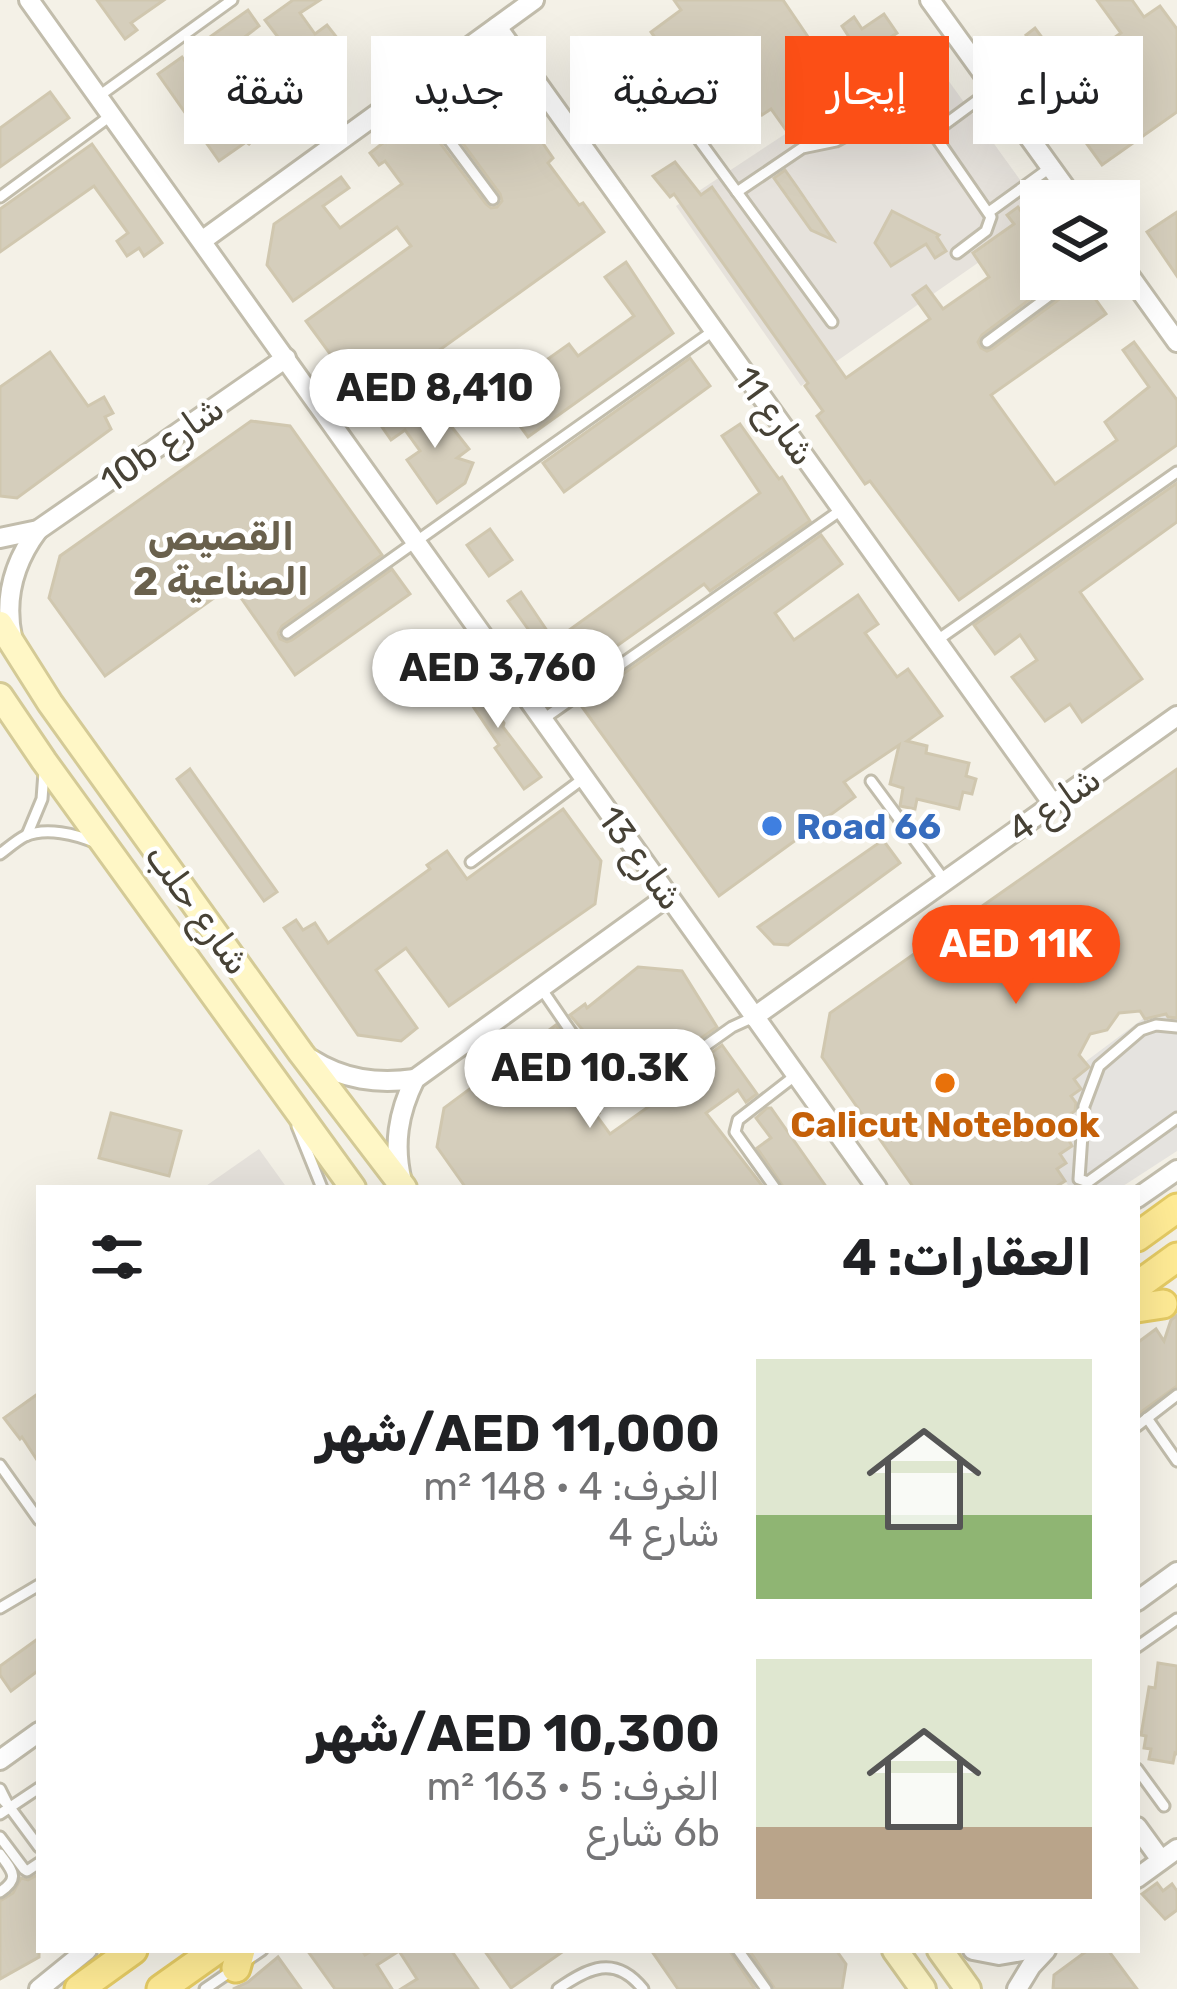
<!DOCTYPE html>
<html lang="ar">
<head>
<meta charset="utf-8">
<style>
  body { margin:0; font-family:Rubik,Cairo,sans-serif; background:#f6f6f6; color:#202124; direction:rtl; height:100vh; display:flex; flex-direction:column; font-size:45px; white-space:nowrap }
  * { box-sizing:border-box; margin:0 }
  p { font-size:39px; color:#757577 }
  .icon { flex:none; width:66px; height:66px; fill:none; stroke:currentColor; stroke-width:2; stroke-linecap:round; stroke-linejoin:round }
  .map { position:relative; flex:1; overflow:hidden; direction:ltr }
  .panel { position:absolute; left:36px; top:1185px; width:1104px; height:768px; display:flex; flex-direction:column; background:#fff; border-radius:0px; box-shadow:0 12px 48px #0002; direction:rtl }
  .panel>* { flex:none }
  .guide { position:absolute; left:36px; top:36px; width:1107px; height:108px; direction:rtl; display:flex; gap:24px }
  .tools { position:absolute; left:1020px; top:180px; display:grid; gap:24px }
  .tools a { display:grid; place-items:center; width:120px; height:120px; border-radius:0px; background:#fff; box-shadow:0 12px 48px #0002; font-size:60px }
  .price { position:absolute; translate:-50% -102px; padding:0 27px; border-radius:42px; background:#fff; color:#222; font-size:39px; line-height:78px; filter:drop-shadow(0 3px 6px #0008) }
  .price::after { content:''; position:absolute; left:50%; top:72px; width:36px; height:27px; margin-left:-18px; background:inherit; clip-path:polygon(0 0,100% 0,50% 100%) }
  .price.selected { background:#fc4f16; color:#fff }
  ul { padding:0; list-style:none }
  li { display:flex; align-items:center; gap:36px; height:300px; padding:0 48px }
  li span { display:grid; place-items:center; flex:none; width:336px; height:240px; border-radius:0px; color:#555 }
  li>.icon { margin-inline-start:auto }
  span .icon { width:144px; height:144px; fill:#fffc; stroke-width:1 }
  li b { font-size:51px }
  h2 { display:flex; justify-content:space-between; align-items:center; height:144px; padding:0 48px; font-size:51px }
  .tag { padding:0 42px; border-radius:0px; background:#fff; box-shadow:0 12px 48px #0002; font-size:42px; line-height:108px }
  .tag.selected { background:#fc4f16; color:#fff }
  .map>svg:first-child { display:block }
  .industrial { fill:#e6e2dc }
  .parking { fill:#e5e3df }
  .building { fill:#d5cebc; stroke:#d0c7af; stroke-width:3 }
  .lines { fill:none; stroke-linecap:round; stroke-linejoin:round }
  .lane-casing { stroke:#c2bdac; stroke-width:15 }
  .street-casing { stroke:#c2bdac; stroke-width:24 }
  .secondary-casing { stroke:#d4ca96; stroke-width:30 }
  .primary-casing { stroke:#e5cb64; stroke-width:33 }
  .lane { stroke:#fff; stroke-width:9 }
  .street { stroke:#fff; stroke-width:18 }
  .secondary { stroke:#fff7c6; stroke-width:24 }
  .primary { stroke:#ffeb95; stroke-width:27 }
  .shop-dot { fill:#3f7fe0; stroke:#fff; stroke-width:4.5 }
  .food-dot { fill:#e8710a; stroke:#fff; stroke-width:4.5 }
  .labels { text-anchor:middle; dominant-baseline:central; stroke-width:9; stroke-linejoin:round; paint-order:stroke }
  .street-label { font-size:36px; fill:#474236; stroke:#fff }
  .shop-label { font-size:36px; font-weight:bold; fill:#366cbe; stroke:#fff; text-anchor:start }
  .food-label { font-size:36px; font-weight:bold; fill:#c56008; stroke:#fff }
  .neighbourhood-label { font-size:39px; font-weight:bold; fill:#6a614d; stroke:#fff }
</style>
</head>
<body>
<div class="map">
<svg width="1177" height="1989" viewBox="0 0 1177 1989">
  <rect width="100%" height="100%" fill="#f4f1e7"/>
  <g class="industrial">
    <polygon points="922,44 1041,209 1041,219 801,386 676,206"/>
    <polygon points="259,1149 287,1188 203,1188"/>
  </g>
  <polygon class="parking" points="1166,1014 1170,1020 1177,1016 1177,1151 1120,1188 1070,1188 1057,1169 1066,1163 1060,1154 1073,1145 1065,1133 1073,1127 1066,1117 1079,1108 1071,1096 1074,1079 1085,1062 1144,1018 1149,1023"/>
  <g class="building">
    <polygon points="97,0 164,0 131,23 137,30 125,39"/>
    <polygon points="293,0 320,0 300,13 315,34 327,25 345,48 316,70 292,38 284,45 265,20"/>
    <polygon points="674,0 783,0 821,56 849,37 842,26 854,17 862,29 884,14 897,33 870,51 877,62 855,76 848,66 793,106 802,119 786,130 771,109 762,115 754,106 742,115 730,100 709,116 700,104 695,107 675,79 682,75 651,32 681,10"/>
    <polygon points="1097,0 1132,0 1144,17 1160,6 1177,29 1177,112 1102,165 1079,133 1090,125 1047,64 1034,74 1025,62 1038,52 1026,35 1035,28 1067,71 1121,33"/>
    <polygon points="248,10 259,26 242,39 251,50 223,73 213,60 220,55 207,39"/>
    <polygon points="911,42 916,49 921,45 945,77 923,94 911,77 916,73 900,49"/>
    <polygon points="182,57 235,132 259,116 243,92 267,74 296,112 257,141 255,138 249,144 246,142 219,161 158,74"/>
    <polygon points="630,70 664,116 643,132 633,118 622,126 598,93"/>
    <polygon points="466,83 507,91 553,158 548,163 579,205 583,203 604,232 374,397 341,352 333,358 306,321 411,246 397,227 293,301 267,265 274,224 341,177 349,188 323,206 340,228 402,184 385,161 379,165 370,153 419,115 486,204 491,208 497,207 502,201 500,194 436,107"/>
    <polygon points="50,92 69,118 0,167 0,128"/>
    <polygon points="92,144 162,243 144,256 139,248 127,256 117,241 128,233 94,186 0,252 0,209"/>
    <polygon points="675,162 701,195 712,187 846,378 930,319 913,295 926,286 943,309 989,277 973,253 1014,224 1007,215 1018,207 1041,239 1041,279 1057,279 982,335 978,342 981,348 987,351 992,349 1077,286 1081,279 1106,314 991,395 1055,484 1117,440 1105,422 1149,387 1123,350 1134,342 1177,400 1177,445 959,600 870,481 865,484 817,416 823,411 805,386 808,383 674,194 670,197 653,176"/>
    <polygon points="785,170 797,187 833,240 811,230 774,178"/>
    <polygon points="892,211 939,235 937,237 946,251 935,258 926,244 891,266 875,243"/>
    <polygon points="1177,212 1177,276 1147,232"/>
    <polygon points="626,262 673,333 528,437 506,407 554,373 545,361 569,344 578,356 634,316 605,277"/>
    <polygon points="50,352 88,406 104,397 113,413 105,417 111,429 17,498 0,496 0,387"/>
    <polygon points="690,358 710,386 564,492 543,463"/>
    <polygon points="433,403 469,449 457,458 473,463 465,483 437,503 407,460 420,451 405,430 391,440 382,427 399,417 403,424"/>
    <polygon points="251,421 290,426 382,555 282,626 278,633 280,639 287,642 292,640 392,569 410,594 295,675 232,585 105,676 49,598 60,556"/>
    <polygon points="740,424 771,468 779,479 782,477 810,521 710,591 704,584 566,682 508,601 521,592 554,641 760,493 722,436"/>
    <polygon points="1177,483 1177,522 1080,592 1142,679 1082,722 1070,704 1045,721 1012,677 1037,660 1020,635 995,654 974,625"/>
    <polygon points="490,529 512,560 489,576 467,545"/>
    <polygon points="821,535 842,564 775,613 794,640 858,595 878,624 865,633 897,677 908,669 942,716 907,741 927,746 926,753 969,763 966,776 976,779 972,794 963,792 959,809 917,799 915,809 900,806 903,788 890,784 899,745 844,782 855,797 719,896 580,704"/>
    <polygon points="463,665 504,723 503,727 541,777 524,789 495,748 499,745 470,702 472,700 451,674"/>
    <polygon points="190,769 277,892 264,901 177,779"/>
    <polygon points="1177,769 1177,1018 1168,1017 1166,1014 1145,1019 1140,1011 1119,1013 1107,1030 1090,1034 1079,1055 1089,1067 1074,1079 1081,1089 1071,1096 1076,1103 1075,1111 1066,1117 1073,1127 1065,1133 1072,1146 1060,1154 1066,1163 1057,1169 1065,1181 1054,1188 914,1188 822,1057 830,1013"/>
    <polygon points="563,809 601,861 595,904 449,1006 406,948 376,970 417,1028 401,1041 358,1035 284,928 296,920 303,930 315,923 328,943 430,869 427,865 447,851 467,879"/>
    <polygon points="883,840 900,863 788,945 774,944 758,927"/>
    <polygon points="638,967 682,971 717,1027 640,1081 606,1033 593,1042 570,1015 585,1004 587,1008"/>
    <polygon points="556,1025 566,1040 553,1049 599,1113 596,1115 610,1134 716,1059 711,1053 722,1045 757,1094 746,1102 738,1090 706,1113 764,1188 466,1188 437,1147 444,1108"/>
    <polygon points="767,1108 771,1108 827,1188 784,1188 757,1148 771,1138 756,1118"/>
    <polygon points="111,1113 181,1131 169,1176 99,1158"/>
    <polygon points="1177,1315 1177,1386 1137,1415 1137,1343 1156,1329 1164,1341 1171,1320"/>
    <polygon points="39,1393 39,1463 22,1437 20,1439 4,1418"/>
    <polygon points="39,1638 39,1670 11,1691 0,1675 0,1666"/>
    <polygon points="1158,1663 1177,1666 1177,1754 1175,1753 1173,1763 1149,1759 1151,1749 1144,1748 1146,1736 1141,1735 1149,1687 1155,1688"/>
    <polygon points="39,1874 39,1957 0,1979 0,1901 13,1893 21,1878 28,1880"/>
    <polygon points="1157,1883 1163,1891 1172,1884 1177,1891 1177,1910 1165,1919 1142,1894"/>
    <polygon points="307,1950 362,1950 365,1955 373,1950 451,1950 478,1989 401,1989 417,1979 399,1951 377,1965 392,1989 335,1989"/>
    <polygon points="484,1950 565,1950 511,1988"/>
    <polygon points="651,1950 729,1950 755,1989 678,1989"/>
    <polygon points="749,1950 836,1950 846,1964 842,1989 775,1989"/>
    <polygon points="1088,1950 1108,1950 1137,1989 1053,1989 1054,1975"/>
    <polygon points="278,1957 301,1989 233,1989 248,1982"/>
  </g>
  <g class="lines">
    <g class="lane-casing">
      <g id="lane">
        <polyline points="637,55 832,322"/>
        <polyline points="412,90 493,199"/>
        <polyline points="99,96 232,0"/>
        <polyline points="933,133 994,88"/>
        <polyline points="737,192 802,148 836,141 874,121 911,117 920,120 933,133 991,217 986,231 957,253"/>
        <polyline points="0,197 113,114"/>
        <polyline points="989,212 1051,167"/>
        <polyline points="987,342 1072,279"/>
        <polyline points="287,633 713,331"/>
        <polyline points="936,641 1177,472"/>
        <polyline points="542,720 841,510"/>
        <polyline points="871,781 945,881"/>
        <polyline points="27,835 42,799 44,772"/>
        <path d="M0,854C8,848 17,840 25,836C46,827 76,834 96,843"/>
        <polyline points="471,862 584,778"/>
        <polyline points="541,988 612,1092 624,1099 633,1097 732,1027 754,1017"/>
        <polyline points="1177,1027 1156,1025 1141,1030 1099,1066 1084,1106 1079,1179 1088,1182 1177,1118"/>
        <polyline points="297,1126 322,1188"/>
        <polyline points="775,1188 735,1132 738,1120 796,1075"/>
        <polyline points="1147,1418 1177,1461"/>
        <polyline points="1137,1426 1177,1395"/>
        <polyline points="0,1465 39,1520"/>
        <polyline points="0,1608 39,1585"/>
        <polyline points="1137,1647 1177,1619"/>
        <polyline points="1137,1769 1164,1806"/>
        <polyline points="0,1789 8,1805 0,1797"/>
        <polyline points="8,1805 39,1847"/>
        <polyline points="0,1814 39,1788"/>
        <polyline points="0,1837 24,1869 27,1871 39,1863"/>
        <path d="M0,1854C12,1871 21,1878 0,1892"/>
        <polyline points="738,1950 766,1989"/>
        <polyline points="205,1989 262,1950"/>
        <path d="M558,1989C588,1968 615,1954 643,1989"/>
      </g>
    </g>
    <g class="street-casing">
      <g id="street">
        <polyline points="29,0 877,1188"/>
        <polyline points="930,0 1075,201"/>
        <polyline points="497,27 1053,804"/>
        <polyline points="203,240 534,0"/>
        <polyline points="1119,261 1177,342"/>
        <polyline points="0,538 38,530 286,358"/>
        <path d="M12,637C4,598 14,562 38,530"/>
        <polyline points="754,1017 1177,716"/>
        <path d="M311,1059C344,1080 377,1084 415,1079"/>
        <path d="M402,1182C393,1145 398,1113 415,1079L668,896"/>
        <polyline points="1137,1198 1177,1170"/>
        <polyline points="1137,1601 1177,1572"/>
        <polyline points="0,1760 39,1732"/>
        <polyline points="1137,1827 1161,1860"/>
        <polyline points="1137,1878 1177,1849"/>
        <polyline points="973,1950 999,1955 1028,1950"/>
        <polyline points="39,1989 87,1950"/>
        <polyline points="1017,1989 1031,1966 1046,1950"/>
      </g>
    </g>
    <g class="secondary-casing">
      <g id="secondary">
        <polyline points="0,624 50,703 301,1053 404,1188"/>
        <polyline points="0,696 44,761 353,1188"/>
        <polyline points="895,1950 923,1989"/>
        <polyline points="940,1950 968,1989"/>
      </g>
    </g>
    <g class="primary-casing">
      <g id="primary">
        <polyline points="1137,1237 1177,1208"/>
        <polyline points="1137,1286 1177,1257"/>
        <polyline points="1137,1308 1163,1304"/>
        <polyline points="236,1968 241,1950"/>
        <polyline points="79,1989 133,1950"/>
        <polyline points="161,1989 216,1950"/>
      </g>
    </g>
    <use href="#lane" class="lane"/>
    <use href="#street" class="street"/>
    <use href="#secondary" class="secondary"/>
    <use href="#primary" class="primary"/>
  </g>
  <circle class="shop-dot" cx="772" cy="826" r="12"/>
  <circle class="food-dot" cx="945" cy="1083" r="12"/>
  <g class="labels">
    <g class="street-label">
      <text transform="translate(775 416) rotate(54)">شارع 11</text>
      <text transform="translate(162 444) rotate(-35)">10b شارع</text>
      <text transform="translate(1054 804) rotate(-35)">شارع 4</text>
      <text transform="translate(641 858) rotate(54)">شارع 13</text>
      <text transform="translate(198 909) rotate(54)">شارع حلب</text>
    </g>
    <g class="shop-label">
      <text x="796" y="826">Road 66</text>
    </g>
    <g class="food-label">
      <text x="945" y="1124">Calicut Notebook</text>
    </g>
    <g class="neighbourhood-label">
      <text x="221" y="537">القصيص<tspan x="221" dy="45">الصناعية 2</tspan></text>
    </g>
  </g>
</svg>
<div class="tools">
<a><svg class="icon" aria-label="layers" viewBox="0 0 24 24"><path d="M12 4l9 5-9 5-9-5zM3 14l9 5 9-5"/></svg></a>
</div>
<b class="price" style="left:435px;top:451px">AED 8,410</b>
<b class="price" style="left:498px;top:731px">AED 3,760</b>
<b class="price selected" style="left:1016px;top:1007px">AED 11K</b>
<b class="price" style="left:590px;top:1131px">AED 10.3K</b>
<div class="guide">
<a class="tag">شراء</a>
<a class="tag selected">إيجار</a>
<a class="tag">تصفية</a>
<a class="tag">جديد</a>
<a class="tag">شقة</a>
</div>
<section class="panel">
<h2>العقارات: 4<svg class="icon" aria-label="filters" viewBox="0 0 24 24"><path d="M4 7h16M4 17h16"/><circle cx="9" cy="7" r="2"/><circle cx="15" cy="17" r="2"/></svg></h2>
<ul>
<li><span style="background:linear-gradient(#dfe7d0 65%,#8fb573 0)"><svg class="icon" aria-label="home" viewBox="0 0 24 24"><path d="M3 11l9-7 9 7M6 9v11h12V9"/></svg></span><div><b>AED 11,000/شهر</b><p>الغرف: 4 · 148 m²</p><p>شارع 4</p></div></li>
<li><span style="background:linear-gradient(#dfe7d0 70%,#b9a48a 0)"><svg class="icon" aria-label="home" viewBox="0 0 24 24"><path d="M3 11l9-7 9 7M6 9v11h12V9"/></svg></span><div><b>AED 10,300/شهر</b><p>الغرف: 5 · 163 m²</p><p>6b شارع</p></div></li>
</ul>
</section>
</div>
</body>
</html>
